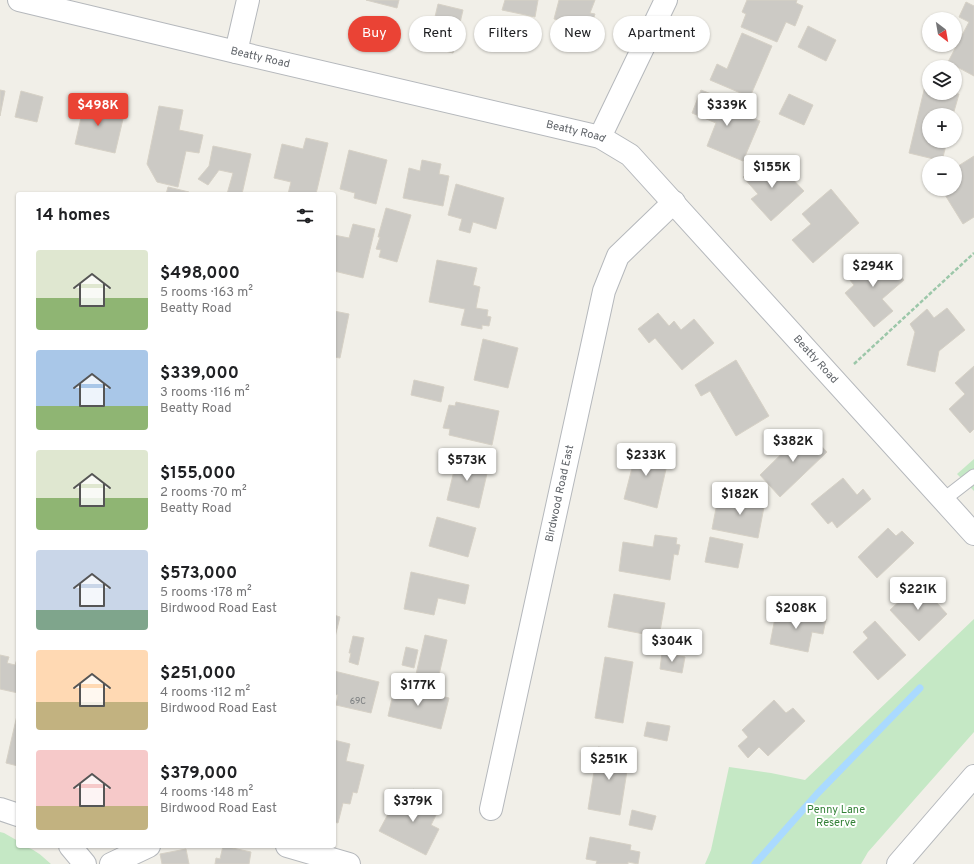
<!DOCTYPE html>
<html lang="en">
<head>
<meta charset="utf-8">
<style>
  body { margin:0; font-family:Overpass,sans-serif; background:#f6f6f6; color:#202124; height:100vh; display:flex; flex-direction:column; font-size:15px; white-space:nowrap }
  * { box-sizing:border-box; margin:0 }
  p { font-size:13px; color:#757577 }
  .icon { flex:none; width:22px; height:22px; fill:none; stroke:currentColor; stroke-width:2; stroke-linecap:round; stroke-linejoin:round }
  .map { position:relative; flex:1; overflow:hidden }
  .details { position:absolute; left:16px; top:192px; width:320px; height:656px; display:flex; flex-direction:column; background:#fff; border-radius:4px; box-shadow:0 1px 3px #0004 }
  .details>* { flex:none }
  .banner { position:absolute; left:348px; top:16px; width:380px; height:36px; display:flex; gap:8px }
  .needle { width:26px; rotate:149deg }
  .tools { position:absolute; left:922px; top:12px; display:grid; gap:8px }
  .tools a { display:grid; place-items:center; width:40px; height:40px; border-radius:50%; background:#fff; box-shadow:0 1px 3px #0004; font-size:20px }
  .price { position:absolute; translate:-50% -34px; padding:0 9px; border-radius:4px; background:#fff; color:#222; font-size:13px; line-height:26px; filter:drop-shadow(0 1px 2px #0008) }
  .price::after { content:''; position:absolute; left:50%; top:24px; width:12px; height:9px; margin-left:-6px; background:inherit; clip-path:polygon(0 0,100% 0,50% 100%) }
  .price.on { background:#ea4335; color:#fff }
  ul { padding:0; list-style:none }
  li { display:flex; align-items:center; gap:12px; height:100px; padding:0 20px }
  li span { display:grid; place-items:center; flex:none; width:112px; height:80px; border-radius:4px; color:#555 }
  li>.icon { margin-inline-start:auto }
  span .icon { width:48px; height:48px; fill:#fffc; stroke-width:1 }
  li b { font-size:17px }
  h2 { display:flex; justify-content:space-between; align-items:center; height:48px; padding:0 20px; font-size:17px }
  .pill { padding:0 14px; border-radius:18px; background:#fff; box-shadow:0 1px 3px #0004; font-size:14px; line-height:36px }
  .pill.on { background:#ea4335; color:#fff }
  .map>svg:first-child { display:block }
  .green { fill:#c5e8c5 }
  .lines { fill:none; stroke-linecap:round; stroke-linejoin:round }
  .stream { stroke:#aadaff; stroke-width:7 }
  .building { fill:#cccac5; stroke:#d6d1c6 }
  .service-casing { stroke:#b5b8bc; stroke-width:15 }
  .minor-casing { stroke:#b5b8bc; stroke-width:24 }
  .path { stroke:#9cc7a9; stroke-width:2.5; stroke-dasharray:4 2; stroke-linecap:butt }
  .service { stroke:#fff; stroke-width:13 }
  .minor { stroke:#fff; stroke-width:22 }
  .labels { text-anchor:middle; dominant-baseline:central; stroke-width:4; stroke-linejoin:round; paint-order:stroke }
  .number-label { font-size:9px; fill:#7a7d7f }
  .street-label { font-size:11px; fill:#5f6368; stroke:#fff }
  .park-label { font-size:11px; fill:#348238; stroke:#fff }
</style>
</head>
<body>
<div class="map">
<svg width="974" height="864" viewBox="0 0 974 864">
  <rect width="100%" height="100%" fill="#f1efe8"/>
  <g class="green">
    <polygon points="974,459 974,491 957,474"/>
    <polygon points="974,619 974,732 868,852 861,864 705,864 711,850 729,767 771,773 805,780"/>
    <path d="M0,832L4,833L18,841V846C32,846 41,855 51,864H0Z"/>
  </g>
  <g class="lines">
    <polyline class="stream" points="755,864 817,794 920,688"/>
  </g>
  <g class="building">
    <polygon points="366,0 399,0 397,8"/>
    <polygon points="505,0 538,0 535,17 502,10"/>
    <polygon points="559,0 595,0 590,13 595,14 584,48 554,39 559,20 554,19"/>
    <polygon points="747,0 797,0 796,3 803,6 795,26 786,22 777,42 741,27 746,14 742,12"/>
    <polygon points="966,2 974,6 974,76 948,62 969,22 959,17"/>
    <polygon points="438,4 463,10 453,53 428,47"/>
    <polygon points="808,26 836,40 826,61 798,47"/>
    <polygon points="742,33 772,46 750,97 710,80 717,64 727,69"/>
    <polygon points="925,86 929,87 929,93 959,94 953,115 929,115 929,141 947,141 942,161 909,153"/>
    <polygon points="0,90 5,91 0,116"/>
    <polygon points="701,90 714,95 711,101 760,121 743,161 707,146 716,123 692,113"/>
    <polygon points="21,91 43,97 37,122 15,117"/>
    <polygon points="789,94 813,105 804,125 779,114"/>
    <polygon points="86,96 108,101 104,115 123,119 115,153 75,144"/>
    <polygon points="159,106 183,110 179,130 203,135 199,153 186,151 178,187 157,182 147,164"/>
    <polygon points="306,138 328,143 316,194 288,194 291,182 274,178 282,144 303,149"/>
    <polygon points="213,146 251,154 242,194 227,194 233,173 219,170 208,185 198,179 209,166"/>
    <polygon points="349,150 387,160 376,204 354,198 355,193 340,189"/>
    <polygon points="974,156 974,217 963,224 942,190 955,189 955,182 956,181 955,168"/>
    <polygon points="765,157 779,173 783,169 804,191 771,221 751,199 758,194 743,177"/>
    <polygon points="422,160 441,164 439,174 449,176 443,206 403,198 409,168 420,171"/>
    <polygon points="456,184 504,198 496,229 473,222 470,233 459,230 462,219 448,215"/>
    <polygon points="168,187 189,192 188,194 166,194"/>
    <polygon points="831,189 859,223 813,263 792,240 811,224 802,214"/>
    <polygon points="386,208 411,215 397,262 379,257 381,250 376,249 380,237 378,237"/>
    <polygon points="353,224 375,229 363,278 334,271 334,235 349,238"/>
    <polygon points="869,254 878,264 885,258 904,280 882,299 893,311 874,327 845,293 854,285 845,274"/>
    <polygon points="437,260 477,268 473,285 480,287 476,308 488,310 487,316 491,317 489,326 482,325 482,329 461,325 465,309 429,302"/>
    <polygon points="947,308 965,330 939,351 935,372 907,365 915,332 910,324 927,309 934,318"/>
    <polygon points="334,311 349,314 340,358 334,357"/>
    <polygon points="658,313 669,326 674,321 681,330 694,319 714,343 682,370 655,338 649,343 638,329"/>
    <polygon points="483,339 518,348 508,388 474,380"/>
    <polygon points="736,360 769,416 736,436 710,391 701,396 695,385"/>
    <polygon points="974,366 974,429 970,433 949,409 965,394 955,383"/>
    <polygon points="414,380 444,387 441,402 411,395"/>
    <polygon points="456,402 499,411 492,445 449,435 450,429 443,428 449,405 455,406"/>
    <polygon points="806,430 827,452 780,497 760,475"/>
    <polygon points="638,445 666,452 662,468 666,469 657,508 624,499"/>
    <polygon points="458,454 474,458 472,465 488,469 479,508 447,500"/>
    <polygon points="843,478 857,495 863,489 871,499 837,528 832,521 828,524 811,504"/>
    <polygon points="745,492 762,495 760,506 764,507 758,538 712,529 718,498 743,503"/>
    <polygon points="437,517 476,528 468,557 429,546"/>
    <polygon points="888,528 896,536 902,531 914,543 877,578 858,557"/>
    <polygon points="655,535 677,538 676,544 680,545 678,555 674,554 670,580 619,571 623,542 653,547"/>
    <polygon points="710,537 743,544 738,568 705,562"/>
    <polygon points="411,572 469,585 465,604 438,598 434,615 404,609"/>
    <polygon points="915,579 947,614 919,641 890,610 905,596 901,592"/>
    <polygon points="614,594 665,603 659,637 608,627"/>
    <polygon points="783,610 826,619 823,634 812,632 808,652 770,644 775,618 781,620"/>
    <polygon points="334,615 340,617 334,641"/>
    <polygon points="875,621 906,655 878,680 853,652 868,638 863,632"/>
    <polygon points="425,635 447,640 436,688 414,683"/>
    <polygon points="353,636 364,638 358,665 349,662 351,653 349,653"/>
    <polygon points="406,647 418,650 414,668 402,665"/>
    <polygon points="662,653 685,657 682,673 660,669"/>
    <polygon points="0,655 9,657 7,663 15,665 17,659 18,659 18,693 0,689"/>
    <polygon points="605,657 633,662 623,723 595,718"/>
    <polygon points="334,671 379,682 371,713 336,705 338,695 334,694"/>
    <polygon points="395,685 449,698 441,729 388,716"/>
    <polygon points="774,700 786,713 793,708 805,721 768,756 759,747 748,758 738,746 748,737 742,730"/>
    <polygon points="18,711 18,766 6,763"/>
    <polygon points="647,722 670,726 667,741 644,736"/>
    <polygon points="334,740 350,744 346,761 364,765 357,793 353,792 350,804 343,803 338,823 334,822"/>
    <polygon points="598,747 630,752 620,815 588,809"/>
    <polygon points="413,789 441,805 431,825 439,829 426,855 379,831 393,805 402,810"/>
    <polygon points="632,810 656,816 652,830 629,825"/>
    <polygon points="590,837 631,845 630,850 640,852 638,864 628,862 628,864 596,864 597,861 586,859"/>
    <polygon points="223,846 251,852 249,864 215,864 216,858 220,859"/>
    <polygon points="186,849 189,864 162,864 160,854"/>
  </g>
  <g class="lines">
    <g class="service-casing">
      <polyline id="service" points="943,500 974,476"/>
    </g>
    <g class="minor-casing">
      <g id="minor">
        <path id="s1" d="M19,0L236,52L600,137L630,155L974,534"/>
        <polyline points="236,52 248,0"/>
        <polyline points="600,137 666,0"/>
        <polyline points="0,809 18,815"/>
        <path id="s2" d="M491,809L604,291L618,256L674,202"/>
        <polyline points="70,846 85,864"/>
        <polyline points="287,846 349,864"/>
        <polyline points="111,864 149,846"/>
        <polyline points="898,864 974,776"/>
      </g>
    </g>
    <polyline class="path" points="854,364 974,253"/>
    <use href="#service" class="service"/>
    <use href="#minor" class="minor"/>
  </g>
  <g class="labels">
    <g class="number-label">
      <text x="358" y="701">69C</text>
    </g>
    <g class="street-label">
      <text stroke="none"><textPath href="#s1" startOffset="248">Beatty Road</textPath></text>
      <text stroke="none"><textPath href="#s1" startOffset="572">Beatty Road</textPath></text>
      <text stroke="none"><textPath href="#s1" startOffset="908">Beatty Road</textPath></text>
      <text stroke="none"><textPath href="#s2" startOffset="323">Birdwood Road East</textPath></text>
    </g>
    <g class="park-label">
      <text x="836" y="810">Penny Lane<tspan x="836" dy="13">Reserve</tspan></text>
    </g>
  </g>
</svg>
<div class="tools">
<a><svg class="needle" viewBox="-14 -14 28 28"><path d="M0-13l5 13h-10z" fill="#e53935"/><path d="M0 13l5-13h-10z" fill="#757577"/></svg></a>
<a><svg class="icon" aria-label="layers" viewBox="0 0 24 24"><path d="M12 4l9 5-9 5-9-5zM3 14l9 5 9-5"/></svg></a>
<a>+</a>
<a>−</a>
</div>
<b class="price on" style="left:98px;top:127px">$498K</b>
<b class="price" style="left:727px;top:127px">$339K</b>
<b class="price" style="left:772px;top:189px">$155K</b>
<b class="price" style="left:873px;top:288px">$294K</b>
<b class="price" style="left:793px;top:463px">$382K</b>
<b class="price" style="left:646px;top:477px">$233K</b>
<b class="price" style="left:467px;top:482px">$573K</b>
<b class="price" style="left:740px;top:516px">$182K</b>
<b class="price" style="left:918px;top:611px">$221K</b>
<b class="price" style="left:796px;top:630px">$208K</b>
<b class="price" style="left:672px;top:663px">$304K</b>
<b class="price" style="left:418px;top:707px">$177K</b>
<b class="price" style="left:609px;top:781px">$251K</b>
<b class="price" style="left:413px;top:823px">$379K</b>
<div class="banner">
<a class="pill on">Buy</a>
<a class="pill">Rent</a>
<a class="pill">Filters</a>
<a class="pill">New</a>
<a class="pill">Apartment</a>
</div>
<section class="details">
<h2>14 homes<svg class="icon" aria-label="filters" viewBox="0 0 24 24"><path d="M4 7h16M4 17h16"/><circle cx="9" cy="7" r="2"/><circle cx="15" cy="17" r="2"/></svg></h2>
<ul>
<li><span style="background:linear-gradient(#dfe7d0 60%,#8fb573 0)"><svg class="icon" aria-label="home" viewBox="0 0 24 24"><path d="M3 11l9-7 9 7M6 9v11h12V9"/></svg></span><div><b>$498,000</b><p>5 rooms · 163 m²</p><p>Beatty Road</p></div></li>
<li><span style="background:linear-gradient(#a9c7e8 70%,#8fb573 0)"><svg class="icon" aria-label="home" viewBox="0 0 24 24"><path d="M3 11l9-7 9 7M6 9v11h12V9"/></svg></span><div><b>$339,000</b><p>3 rooms · 116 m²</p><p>Beatty Road</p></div></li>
<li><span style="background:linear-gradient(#dfe7d0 60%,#8fb573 0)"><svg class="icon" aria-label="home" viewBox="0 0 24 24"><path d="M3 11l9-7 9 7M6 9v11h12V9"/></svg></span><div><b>$155,000</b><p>2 rooms · 70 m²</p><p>Beatty Road</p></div></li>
<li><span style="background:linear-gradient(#c9d6e8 75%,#7fa58c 0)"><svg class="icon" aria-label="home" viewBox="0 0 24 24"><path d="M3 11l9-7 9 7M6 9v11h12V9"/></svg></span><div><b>$573,000</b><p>5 rooms · 178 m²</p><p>Birdwood Road East</p></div></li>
<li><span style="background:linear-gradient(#ffd9b3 65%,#c2b280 0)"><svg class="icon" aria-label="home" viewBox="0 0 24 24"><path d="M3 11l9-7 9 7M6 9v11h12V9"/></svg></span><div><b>$251,000</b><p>4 rooms · 112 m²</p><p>Birdwood Road East</p></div></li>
<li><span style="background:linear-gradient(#f6c9c9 70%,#c2b280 0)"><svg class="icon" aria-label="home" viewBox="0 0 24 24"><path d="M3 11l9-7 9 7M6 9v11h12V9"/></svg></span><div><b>$379,000</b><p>4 rooms · 148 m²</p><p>Birdwood Road East</p></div></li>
</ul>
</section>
</div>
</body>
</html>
